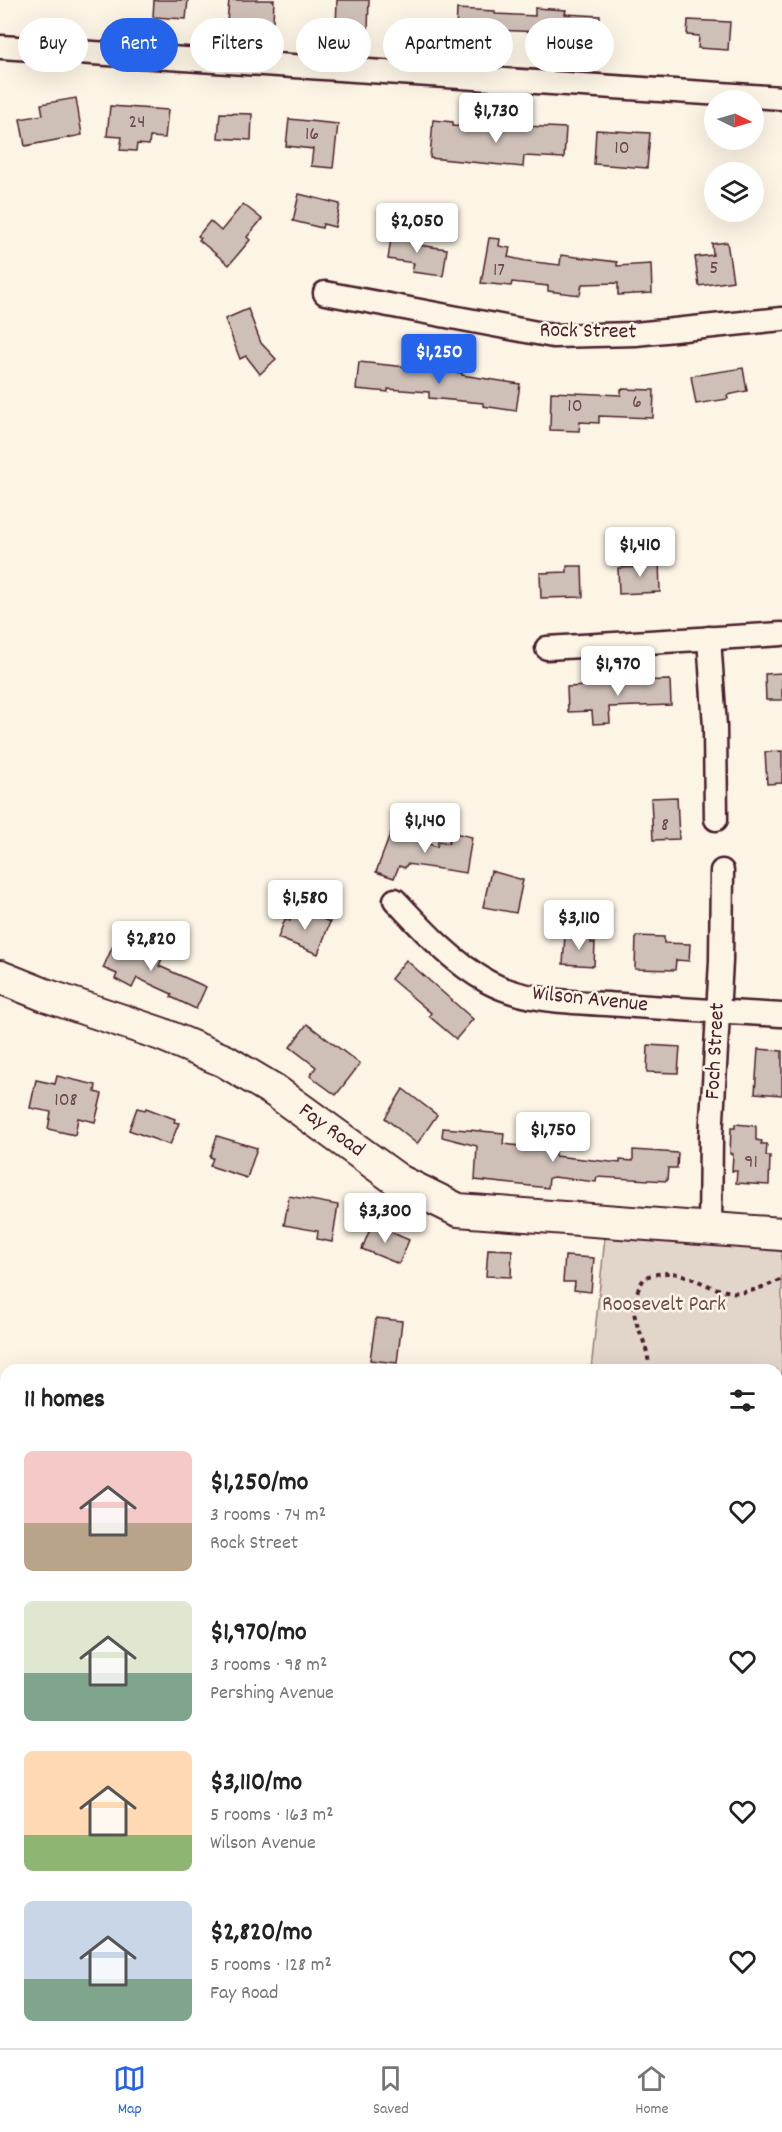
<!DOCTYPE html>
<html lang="en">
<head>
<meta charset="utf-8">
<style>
  body { margin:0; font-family:Dekko,sans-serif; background:#f2f2f2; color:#222; height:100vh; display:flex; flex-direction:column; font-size:22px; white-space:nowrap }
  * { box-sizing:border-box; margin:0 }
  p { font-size:20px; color:#767676 }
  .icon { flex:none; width:33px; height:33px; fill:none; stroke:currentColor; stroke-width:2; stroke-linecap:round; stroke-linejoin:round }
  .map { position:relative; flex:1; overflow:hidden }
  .side { position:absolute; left:0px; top:1364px; width:783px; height:686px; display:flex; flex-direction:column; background:#fff; border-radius:18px 18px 0 0; box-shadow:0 6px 24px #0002 }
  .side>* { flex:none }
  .guide { position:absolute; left:18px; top:18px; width:747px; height:54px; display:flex; gap:12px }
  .needle { width:39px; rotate:95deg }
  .fabs { position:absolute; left:704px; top:90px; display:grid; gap:12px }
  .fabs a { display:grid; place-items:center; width:60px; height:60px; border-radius:50%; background:#fff; box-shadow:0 6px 24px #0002; font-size:30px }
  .price { position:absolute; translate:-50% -51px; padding:0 14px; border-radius:6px; background:#fff; color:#222; font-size:20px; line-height:39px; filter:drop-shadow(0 2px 3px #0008) }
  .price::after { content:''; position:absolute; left:50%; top:36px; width:18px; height:14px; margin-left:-9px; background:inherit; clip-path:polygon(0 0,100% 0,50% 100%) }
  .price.current { background:#2563eb; color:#fff }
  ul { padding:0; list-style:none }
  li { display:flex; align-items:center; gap:18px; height:150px; padding:0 24px }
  li span { display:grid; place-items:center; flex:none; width:168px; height:120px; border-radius:9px; color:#555 }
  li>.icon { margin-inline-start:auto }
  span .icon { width:72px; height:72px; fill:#fffc; stroke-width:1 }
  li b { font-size:26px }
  h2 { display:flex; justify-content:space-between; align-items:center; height:72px; padding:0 24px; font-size:26px }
  .chip { padding:0 21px; border-radius:27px; background:#fff; box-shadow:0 6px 24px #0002; font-size:21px; line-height:54px }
  .chip.current { background:#2563eb; color:#fff }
  .menu { display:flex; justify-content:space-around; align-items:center; height:84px; border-top:2px solid #e0e0e0; background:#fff; font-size:16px; color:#767676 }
  .menu a { display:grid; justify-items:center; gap:3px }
  .menu .current { color:#2563eb }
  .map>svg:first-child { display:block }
  .green { fill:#e2d5ca; stroke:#967a7a; stroke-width:1.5 }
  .building { fill:#cfc0b7; stroke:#4a1f2b; stroke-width:1.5 }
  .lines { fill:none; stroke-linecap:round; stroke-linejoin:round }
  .lane-casing { stroke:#4a1f2b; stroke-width:16 }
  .street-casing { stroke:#4a1f2b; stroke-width:27 }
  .secondary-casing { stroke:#4a1f2b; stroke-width:36 }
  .path { stroke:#4a1f2b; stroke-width:4; stroke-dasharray:4.5 4.5; stroke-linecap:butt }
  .lane { stroke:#fcf5e5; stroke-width:12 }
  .street { stroke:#fcf5e5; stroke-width:22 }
  .secondary { stroke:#fcf5e5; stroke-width:32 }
  .labels { text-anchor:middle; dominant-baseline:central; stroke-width:5; stroke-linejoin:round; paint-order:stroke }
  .number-label { font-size:20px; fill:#6b474e }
  .street-label { font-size:22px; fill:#4a1f2b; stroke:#fcf5e5 }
  .park-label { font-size:22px; fill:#704c53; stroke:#fcf5e5 }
</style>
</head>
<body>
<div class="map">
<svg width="782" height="2048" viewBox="0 0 782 2048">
  <rect width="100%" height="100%" fill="#fcf5e5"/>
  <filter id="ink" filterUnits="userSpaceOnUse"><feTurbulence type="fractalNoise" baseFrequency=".0167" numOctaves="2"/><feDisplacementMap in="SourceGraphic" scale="12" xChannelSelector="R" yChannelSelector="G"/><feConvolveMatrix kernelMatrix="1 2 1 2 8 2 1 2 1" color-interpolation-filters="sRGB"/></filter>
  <g filter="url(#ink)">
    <polygon class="green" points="605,1237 782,1247 782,1710 777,1710 777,1370 591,1370"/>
    <g class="building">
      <polygon points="154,0 188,0 186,19 153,17"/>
      <polygon points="229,0 274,0 273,21 261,21 261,24 227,22"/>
      <polygon points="337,0 369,0 368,29 336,28"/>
      <polygon points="535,8 566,10 565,14 600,16 598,42 561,40 562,33 494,30 494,35 480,34 479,43 465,42 465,33 456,32 457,9 495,11 495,14 535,16"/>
      <polygon points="688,20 730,22 728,50 698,48 699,36 687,35"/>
      <polygon points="76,98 82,135 25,146 20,119 43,115 41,104"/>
      <polygon points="110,106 168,110 165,138 150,137 149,145 137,144 136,151 120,150 122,137 107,136"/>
      <polygon points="220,113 252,114 251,140 218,138"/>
      <polygon points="289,119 338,124 333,168 311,166 313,149 286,146"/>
      <polygon points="433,120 453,122 453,126 503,130 504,125 566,128 564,158 524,156 523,167 430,158"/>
      <polygon points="596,130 650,133 647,168 594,164"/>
      <polygon points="299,194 340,204 335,227 323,224 322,228 293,221"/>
      <polygon points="243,204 262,219 247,237 250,240 229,265 199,240 201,238 198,236 210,221 221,231"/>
      <polygon points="392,232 419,236 418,245 447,249 443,276 412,272 414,263 388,259"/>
      <polygon points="489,238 500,239 499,246 510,248 508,257 526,261 560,265 561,255 617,262 617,266 651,264 652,293 618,295 618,283 582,284 580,295 548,291 548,286 512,282 511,286 481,283"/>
      <polygon points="727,242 733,281 699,286 695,257 713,255 712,244"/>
      <polygon points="248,309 261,343 276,359 260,374 246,356 240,359 225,319"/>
      <polygon points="359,362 462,373 462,375 520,384 516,411 483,406 483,403 429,398 429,392 388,389 388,392 356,389"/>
      <polygon points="743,368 747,391 727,395 728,399 696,404 691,376"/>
      <polygon points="621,389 654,390 653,418 599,416 599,423 580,422 579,431 550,430 551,392 621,395"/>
      <polygon points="659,559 660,592 619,594 618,568 643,567 642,560"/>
      <polygon points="567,566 582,566 583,597 541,598 540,573 567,572"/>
      <polygon points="782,673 782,700 766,700 765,674"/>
      <polygon points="670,680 671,705 609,707 610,723 593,724 592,711 568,712 567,687 628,684 628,681"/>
      <polygon points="782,751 782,783 767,784 765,752"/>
      <polygon points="677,797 679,839 653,840 651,798"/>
      <polygon points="392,830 437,847 438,841 449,843 450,832 472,837 466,873 407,864 405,868 399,866 394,878 376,872"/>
      <polygon points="491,871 523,880 516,913 483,907"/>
      <polygon points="295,908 330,922 318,954 278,938 285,919 290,921"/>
      <polygon points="565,935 592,936 591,943 595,943 594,966 563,964"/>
      <polygon points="636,936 664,937 664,943 690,944 689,961 676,960 675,970 635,969"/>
      <polygon points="116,939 148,953 152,945 165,951 159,966 206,987 196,1009 171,997 172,994 137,978 132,988 115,979 117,974 103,968"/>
      <polygon points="406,960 473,1019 456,1039 429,1016 431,1013 391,979"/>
      <polygon points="307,1024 360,1064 336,1095 310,1076 316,1067 290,1047"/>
      <polygon points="648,1045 680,1047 678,1073 647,1072"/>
      <polygon points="758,1049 782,1051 782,1095 755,1093"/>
      <polygon points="57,1076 96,1085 95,1092 102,1094 95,1122 78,1118 75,1135 48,1129 51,1112 30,1108 36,1080 55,1084"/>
      <polygon points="403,1089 437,1115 417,1144 385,1118"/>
      <polygon points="137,1108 145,1110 146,1108 175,1119 174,1122 179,1123 170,1145 129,1130"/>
      <polygon points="735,1124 756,1126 756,1140 762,1141 761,1144 767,1144 766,1156 770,1156 769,1185 736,1183 737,1171 732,1171 733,1154 730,1154 731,1128 735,1128"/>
      <polygon points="443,1128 504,1133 503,1144 555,1150 555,1156 620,1163 620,1160 633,1161 633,1150 678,1153 677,1168 668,1168 667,1181 597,1177 596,1182 553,1177 549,1178 548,1188 475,1180 477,1146 442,1137"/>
      <polygon points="217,1136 257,1148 247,1178 210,1166 213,1158 210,1157"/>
      <polygon points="289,1196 338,1205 332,1242 317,1239 318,1231 284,1225"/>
      <polygon points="372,1224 409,1240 399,1264 362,1249"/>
      <polygon points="488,1249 512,1250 511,1277 486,1276"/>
      <polygon points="565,1256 594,1258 591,1292 574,1290 575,1282 563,1282"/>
      <polygon points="376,1318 402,1321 397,1363 370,1360"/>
    </g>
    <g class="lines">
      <g class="lane-casing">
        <g id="lane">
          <polyline points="0,1564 6,1563"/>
          <polyline points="0,1727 6,1726"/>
          <polyline points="0,1786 6,1784"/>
          <polyline points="0,1820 6,1819"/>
          <polyline points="0,2008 6,2011"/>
          <polyline points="44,2043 49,2048"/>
        </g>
      </g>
      <g class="street-casing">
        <g id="street">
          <polyline points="1,47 782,98"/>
          <polyline points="325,293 553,336 635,334 782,319"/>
          <polyline points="709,638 715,727 716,819"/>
          <polyline points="547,648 782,634"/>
          <path d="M395,900C423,930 452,962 488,982C527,1003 578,1002 622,1005C675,1009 729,1012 782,1015"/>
          <polyline points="710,1230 711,1137 721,961 722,871"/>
          <polyline points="777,2012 782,2012"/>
          <polyline points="748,2048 748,2043"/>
        </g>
      </g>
      <g class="secondary-casing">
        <polyline id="secondary" points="0,977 45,995 161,1034 225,1061 275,1091 399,1181 458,1210 782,1234"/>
      </g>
      <g class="path">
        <path d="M649,1370C649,1329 618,1319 645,1277C686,1264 696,1287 732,1292C746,1295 769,1285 782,1279"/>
        <polyline points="777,1402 782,1401"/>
        <polyline points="777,1682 782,1683"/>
      </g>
      <use href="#lane" class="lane"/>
      <use href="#street" class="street"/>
      <use href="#secondary" class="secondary"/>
    </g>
  </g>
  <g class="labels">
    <g class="number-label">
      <text x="137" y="123">24</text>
      <text x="312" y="135">16</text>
      <text x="622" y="149">10</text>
      <text x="714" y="269">5</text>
      <text x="499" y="271">17</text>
      <text x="637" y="403">6</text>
      <text x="575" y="407">10</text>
      <text x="665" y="826">8</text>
      <text x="66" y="1101">108</text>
      <text x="751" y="1163">91</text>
    </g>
    <g class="street-label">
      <text transform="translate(588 332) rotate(1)">Rock Street</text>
      <text transform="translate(590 1000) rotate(6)">Wilson Avenue</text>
      <text transform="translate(716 1051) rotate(-87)">Foch Street</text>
      <text transform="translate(331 1131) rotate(36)">Fay Road</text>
    </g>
    <g class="park-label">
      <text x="664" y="1305">Roosevelt Park</text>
    </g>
  </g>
</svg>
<div class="fabs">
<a><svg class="needle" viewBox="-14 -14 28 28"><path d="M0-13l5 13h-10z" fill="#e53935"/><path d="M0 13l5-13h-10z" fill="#767676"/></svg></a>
<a><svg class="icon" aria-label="layers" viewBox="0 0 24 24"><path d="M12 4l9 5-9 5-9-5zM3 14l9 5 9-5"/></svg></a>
</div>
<b class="price" style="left:496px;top:144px">$1,730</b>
<b class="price" style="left:417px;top:254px">$2,050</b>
<b class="price current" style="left:439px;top:385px">$1,250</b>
<b class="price" style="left:640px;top:578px">$1,410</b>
<b class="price" style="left:618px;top:697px">$1,970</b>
<b class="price" style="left:425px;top:854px">$1,140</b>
<b class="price" style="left:305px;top:931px">$1,580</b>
<b class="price" style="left:579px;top:951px">$3,110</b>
<b class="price" style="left:151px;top:972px">$2,820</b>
<b class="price" style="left:553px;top:1163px">$1,750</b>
<b class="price" style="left:385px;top:1244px">$3,300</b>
<div class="guide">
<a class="chip">Buy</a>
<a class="chip current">Rent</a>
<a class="chip">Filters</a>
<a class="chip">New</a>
<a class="chip">Apartment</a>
<a class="chip">House</a>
</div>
<section class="side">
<h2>11 homes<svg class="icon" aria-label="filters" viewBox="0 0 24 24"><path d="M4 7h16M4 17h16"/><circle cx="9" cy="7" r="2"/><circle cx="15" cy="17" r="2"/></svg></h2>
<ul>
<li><span style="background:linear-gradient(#f6c9c9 60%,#b9a48a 0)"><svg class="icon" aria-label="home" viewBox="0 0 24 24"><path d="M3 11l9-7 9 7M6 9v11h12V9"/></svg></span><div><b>$1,250/mo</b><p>3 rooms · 74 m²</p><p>Rock Street</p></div><svg class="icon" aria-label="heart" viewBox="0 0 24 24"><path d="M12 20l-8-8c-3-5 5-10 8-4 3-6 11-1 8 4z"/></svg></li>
<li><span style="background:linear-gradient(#dfe7d0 60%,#7fa58c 0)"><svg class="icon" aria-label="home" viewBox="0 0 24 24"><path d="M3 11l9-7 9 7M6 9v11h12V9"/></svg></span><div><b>$1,970/mo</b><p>3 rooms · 98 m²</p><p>Pershing Avenue</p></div><svg class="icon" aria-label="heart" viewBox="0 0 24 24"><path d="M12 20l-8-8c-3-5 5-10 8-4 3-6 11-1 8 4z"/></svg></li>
<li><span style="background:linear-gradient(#ffd9b3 70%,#8fb573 0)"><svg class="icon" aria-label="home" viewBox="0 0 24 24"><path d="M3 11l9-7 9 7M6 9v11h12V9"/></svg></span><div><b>$3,110/mo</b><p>5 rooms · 163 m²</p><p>Wilson Avenue</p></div><svg class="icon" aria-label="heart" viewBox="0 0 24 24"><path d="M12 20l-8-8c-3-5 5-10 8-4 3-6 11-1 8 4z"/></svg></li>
<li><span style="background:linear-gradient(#c9d6e8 65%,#7fa58c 0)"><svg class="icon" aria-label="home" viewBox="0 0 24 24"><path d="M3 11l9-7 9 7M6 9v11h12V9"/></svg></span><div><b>$2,820/mo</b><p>5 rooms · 128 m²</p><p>Fay Road</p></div><svg class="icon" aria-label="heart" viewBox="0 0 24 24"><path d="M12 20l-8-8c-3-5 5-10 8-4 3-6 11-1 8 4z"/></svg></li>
</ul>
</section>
</div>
<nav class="menu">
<a class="current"><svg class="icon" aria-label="map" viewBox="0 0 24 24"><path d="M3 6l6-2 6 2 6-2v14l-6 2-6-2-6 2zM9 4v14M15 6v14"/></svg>Map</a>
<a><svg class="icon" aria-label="saved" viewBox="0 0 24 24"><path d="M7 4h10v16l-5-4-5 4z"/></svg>Saved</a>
<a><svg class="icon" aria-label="home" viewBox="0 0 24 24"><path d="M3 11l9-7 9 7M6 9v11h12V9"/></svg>Home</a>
</nav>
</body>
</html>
